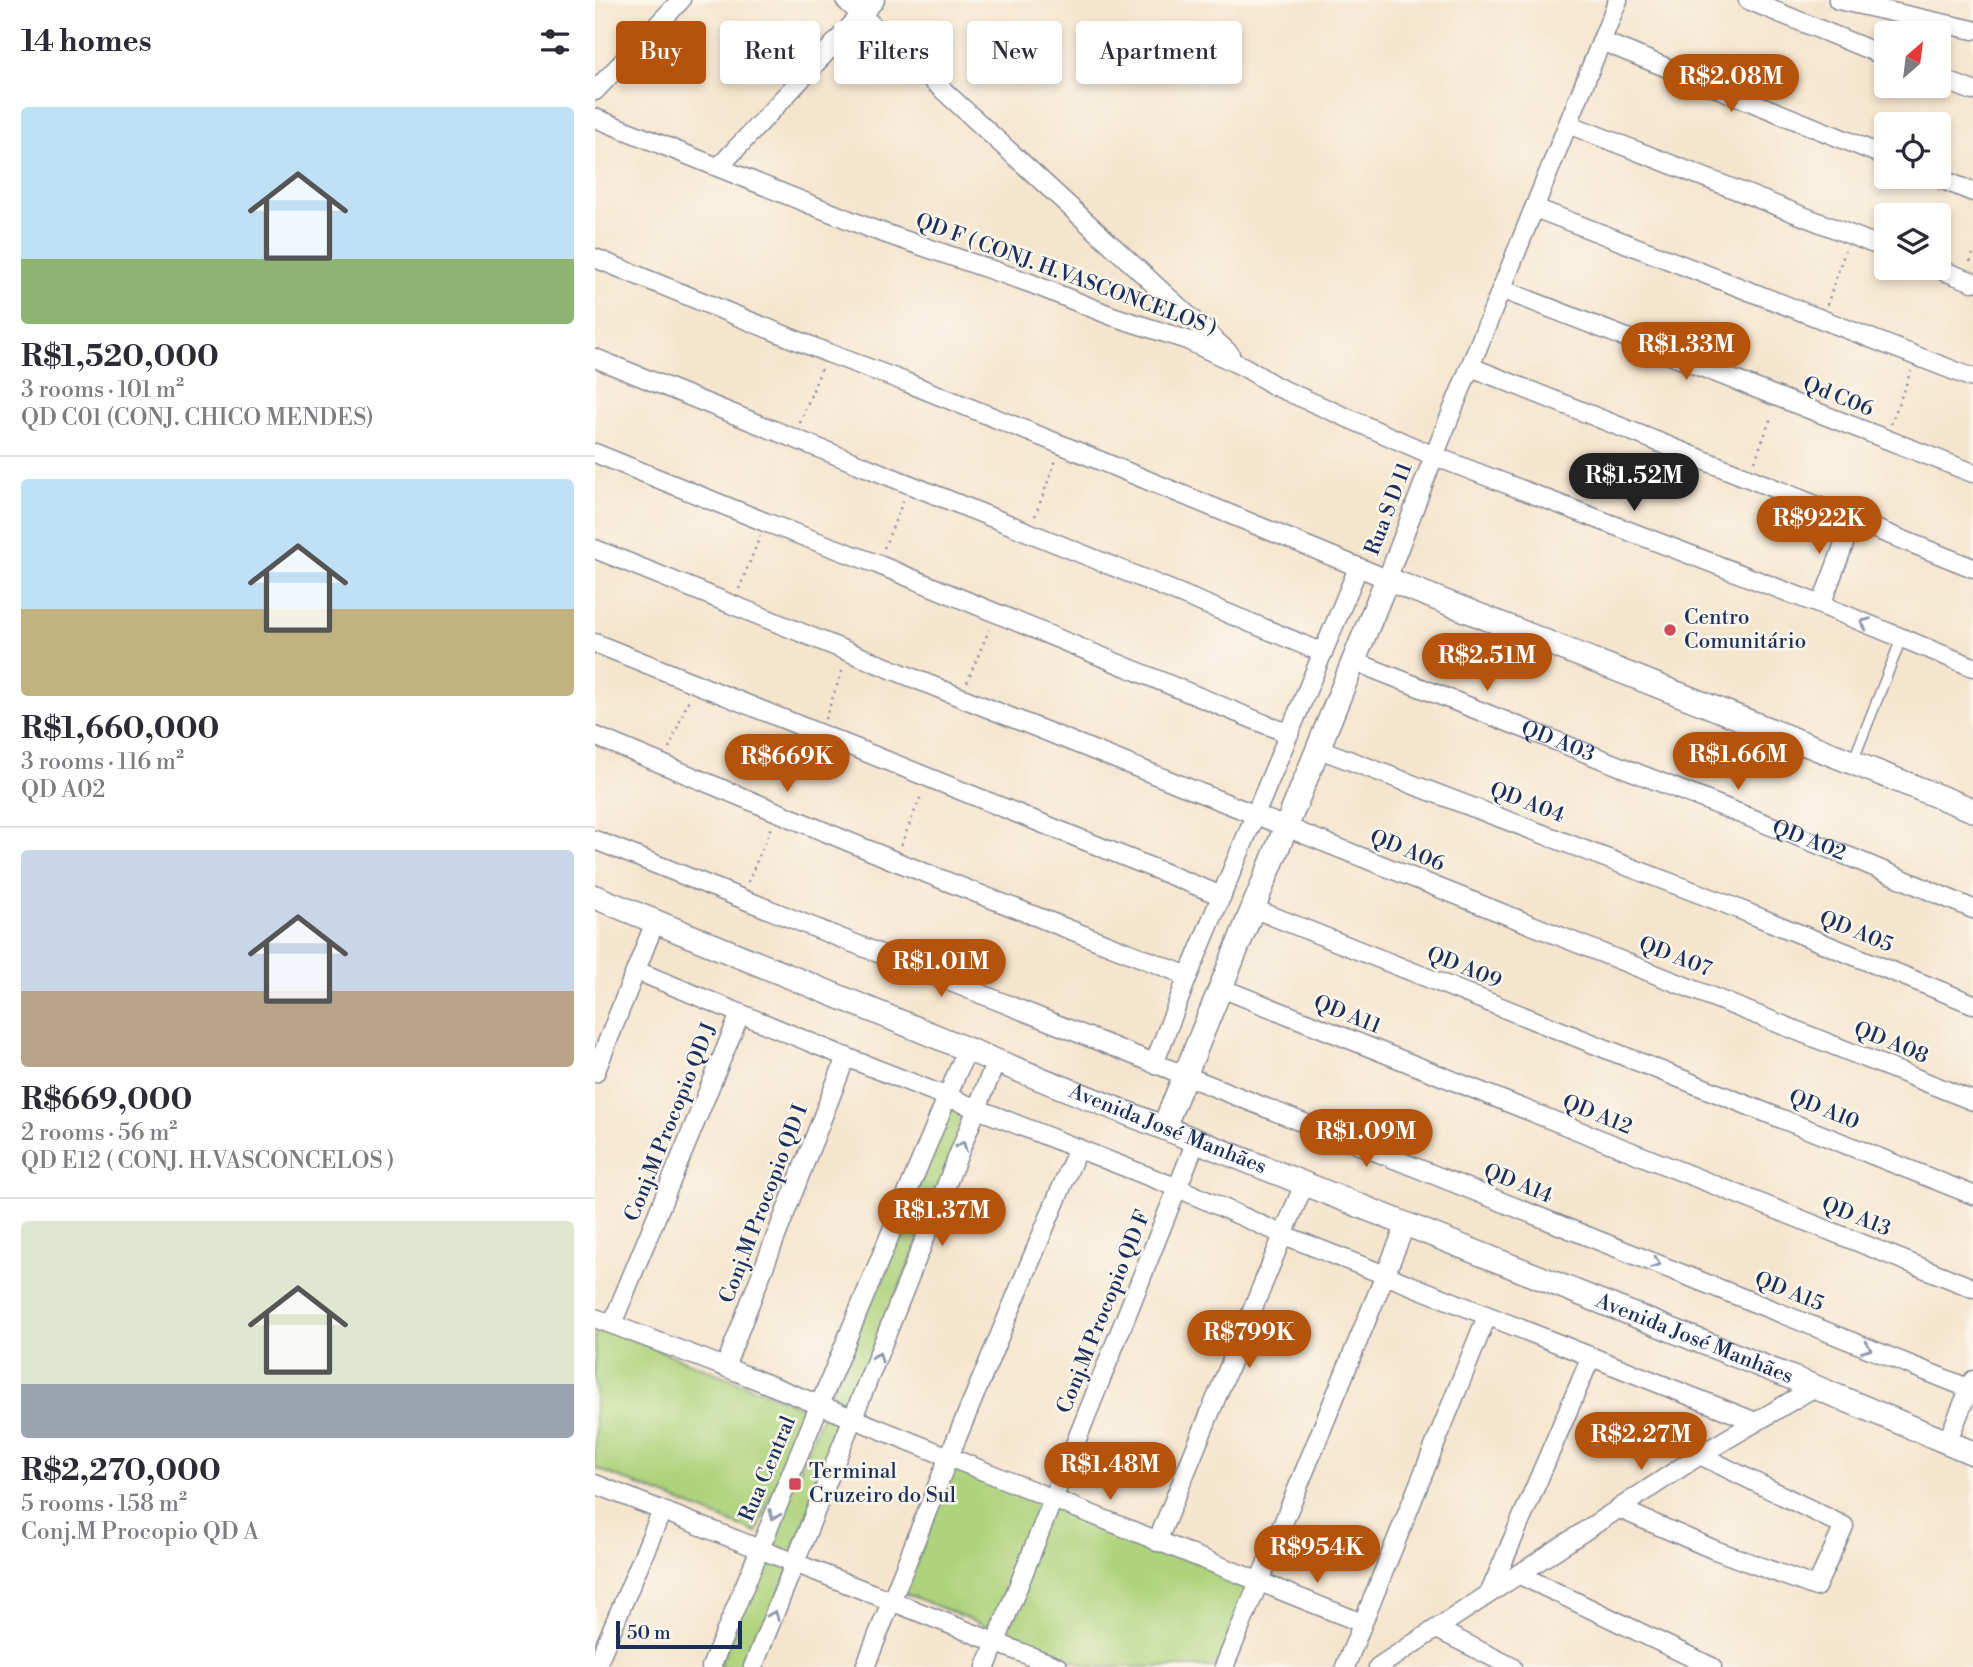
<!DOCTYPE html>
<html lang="en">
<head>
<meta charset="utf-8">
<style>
  body { margin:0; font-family:"Libre Bodoni",serif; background:#f7f7f7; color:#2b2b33; height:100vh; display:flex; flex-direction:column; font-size:26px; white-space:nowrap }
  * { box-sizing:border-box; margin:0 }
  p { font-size:23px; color:#7c7c81 }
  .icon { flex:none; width:38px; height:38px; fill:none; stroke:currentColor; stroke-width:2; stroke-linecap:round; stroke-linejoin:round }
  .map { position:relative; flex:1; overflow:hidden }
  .side { display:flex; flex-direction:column; background:#fff; width:595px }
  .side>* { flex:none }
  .top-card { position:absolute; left:21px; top:21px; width:665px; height:63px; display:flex; gap:14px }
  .needle { width:46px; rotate:28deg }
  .controls { position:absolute; left:1279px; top:21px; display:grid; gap:14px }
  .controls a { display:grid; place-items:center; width:77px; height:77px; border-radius:7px; background:#fff; box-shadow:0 4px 10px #0003; font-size:35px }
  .scale { position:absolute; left:21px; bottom:18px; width:126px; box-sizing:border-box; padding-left:7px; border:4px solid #1b2f5e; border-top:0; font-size:19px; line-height:24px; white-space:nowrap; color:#1b2f5e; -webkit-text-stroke:5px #fbf7ec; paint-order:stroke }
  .price { position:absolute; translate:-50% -60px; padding:0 16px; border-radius:24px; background:#b45309; color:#fff; font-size:23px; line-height:46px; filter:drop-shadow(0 2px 4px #0008) }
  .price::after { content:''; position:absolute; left:50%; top:42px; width:21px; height:16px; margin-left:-10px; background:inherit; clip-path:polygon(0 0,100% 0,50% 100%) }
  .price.on { background:#222; color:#fff }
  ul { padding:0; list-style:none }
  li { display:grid; align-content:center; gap:14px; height:371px; padding:0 21px }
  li+li { border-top:2px solid #e1e1e2 }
  li span { display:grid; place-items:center; height:217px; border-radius:7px; color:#555 }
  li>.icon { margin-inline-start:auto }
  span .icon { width:126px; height:126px; fill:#fffc; stroke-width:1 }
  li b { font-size:30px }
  h2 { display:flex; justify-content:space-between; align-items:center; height:84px; padding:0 21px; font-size:30px }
  .chip { padding:0 24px; border-radius:7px; background:#fff; box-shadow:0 4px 10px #0003; font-size:24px; line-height:63px }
  .chip.on { background:#b45309; color:#fff }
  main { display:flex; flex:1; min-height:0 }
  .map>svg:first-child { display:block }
  .green { fill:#aed37c; stroke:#64816d; stroke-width:2 }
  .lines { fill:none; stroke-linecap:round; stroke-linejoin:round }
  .service-casing { stroke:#888a96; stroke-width:12 }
  .minor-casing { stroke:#888a96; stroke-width:21 }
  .tertiary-casing { stroke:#888a96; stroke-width:26 }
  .path { stroke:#888a96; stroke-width:2.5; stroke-dasharray:2 5; stroke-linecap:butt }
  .service { stroke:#fff; stroke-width:9 }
  .minor { stroke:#fff; stroke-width:18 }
  .tertiary { stroke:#fff; stroke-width:23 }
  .oneway { stroke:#8d97ae }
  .poi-dot { fill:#d1495b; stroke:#fbf7ec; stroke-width:2.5 }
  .labels { text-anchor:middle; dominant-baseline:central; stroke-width:5; stroke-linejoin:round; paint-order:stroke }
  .street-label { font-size:21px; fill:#1b2f5e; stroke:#fbf7ec }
  .poi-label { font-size:21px; fill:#1b2f5e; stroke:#fbf7ec; text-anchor:start }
</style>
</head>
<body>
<main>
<section class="side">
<h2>14 homes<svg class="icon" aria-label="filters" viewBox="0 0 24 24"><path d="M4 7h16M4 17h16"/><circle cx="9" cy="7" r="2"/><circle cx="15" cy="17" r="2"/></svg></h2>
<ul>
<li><span style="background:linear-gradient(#bfe0f5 70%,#8fb573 0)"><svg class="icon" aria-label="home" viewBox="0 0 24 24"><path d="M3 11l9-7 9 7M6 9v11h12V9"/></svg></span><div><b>R$1,520,000</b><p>3 rooms · 101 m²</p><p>QD C01 (CONJ. CHICO MENDES)</p></div></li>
<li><span style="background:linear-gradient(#bfe0f5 60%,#c2b280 0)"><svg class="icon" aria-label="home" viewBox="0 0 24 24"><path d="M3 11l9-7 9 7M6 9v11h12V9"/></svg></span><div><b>R$1,660,000</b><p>3 rooms · 116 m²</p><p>QD A02</p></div></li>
<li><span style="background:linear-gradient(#c9d6e8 65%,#b9a48a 0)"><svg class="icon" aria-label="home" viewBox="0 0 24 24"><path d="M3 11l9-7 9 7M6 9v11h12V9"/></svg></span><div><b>R$669,000</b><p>2 rooms · 56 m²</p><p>QD E12 ( CONJ. H.VASCONCELOS )</p></div></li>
<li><span style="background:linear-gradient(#dfe7d0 75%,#9aa5b1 0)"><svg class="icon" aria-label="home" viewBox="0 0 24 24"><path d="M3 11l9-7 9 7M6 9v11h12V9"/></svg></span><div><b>R$2,270,000</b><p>5 rooms · 158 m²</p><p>Conj.M Procopio QD A</p></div></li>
</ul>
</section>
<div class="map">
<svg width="1378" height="1667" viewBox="0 0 1378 1667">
  <rect width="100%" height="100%" fill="#fbf7ec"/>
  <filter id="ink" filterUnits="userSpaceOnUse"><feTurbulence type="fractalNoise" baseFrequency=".0143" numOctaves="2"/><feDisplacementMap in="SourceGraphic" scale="14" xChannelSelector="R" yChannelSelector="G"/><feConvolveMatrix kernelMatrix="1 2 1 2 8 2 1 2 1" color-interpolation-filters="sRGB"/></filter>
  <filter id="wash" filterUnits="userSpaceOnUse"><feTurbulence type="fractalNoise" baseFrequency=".00686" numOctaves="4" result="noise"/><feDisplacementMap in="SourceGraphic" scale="28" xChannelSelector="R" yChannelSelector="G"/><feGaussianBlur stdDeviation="1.57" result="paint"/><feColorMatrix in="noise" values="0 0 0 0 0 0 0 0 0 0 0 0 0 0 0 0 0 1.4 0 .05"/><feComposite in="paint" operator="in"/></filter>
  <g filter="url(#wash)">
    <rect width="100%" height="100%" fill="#f5e5cd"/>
    <g class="green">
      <polygon points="355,1106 376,1115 256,1403 235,1394"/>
      <polygon points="0,1325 209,1408 162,1533 0,1468"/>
      <polygon points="228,1412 251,1422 196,1555 174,1546"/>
      <polygon points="359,1467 656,1584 624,1667 495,1667 309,1593"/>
      <polygon points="168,1558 194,1568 154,1667 124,1667"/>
    </g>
  </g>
  <g filter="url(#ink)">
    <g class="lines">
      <g class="service-casing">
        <polyline id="service" points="1258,761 1307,637"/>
      </g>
      <g class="minor-casing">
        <g id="minor">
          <polyline points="250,0 635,354"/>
          <polyline points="1153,0 1292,57"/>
          <polyline points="1243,0 1378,30"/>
          <polyline points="1006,41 1292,157"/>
          <polyline points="1344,78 1378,91"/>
          <polyline points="0,91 86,0"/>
          <polyline points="0,118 277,229 435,283 517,316 592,340 651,368 680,386 839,456 1226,605 1378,667"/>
          <polyline points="973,124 1292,249"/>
          <polyline points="124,167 280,0"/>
          <polyline points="1341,177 1378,192"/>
          <polyline points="940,208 1378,378"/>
          <polyline points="0,258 233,353 308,381 467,445 792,579 839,456 1023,0"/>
          <polyline points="1341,268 1378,282"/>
          <polyline points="906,289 1378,473"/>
          <path d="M0,358C242,457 487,551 728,653"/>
          <polyline points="876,367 1378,568"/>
          <polyline points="0,453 170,522 282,564 694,734"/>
          <polyline points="0,549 365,697 1378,1101"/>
          <polyline points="1226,605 1258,520"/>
          <polyline points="0,643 627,896"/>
          <path id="s1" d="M758,661L1260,859L1378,909"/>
          <polyline points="0,736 300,861 593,976"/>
          <polyline points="722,748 1126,902 1378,1004"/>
          <polyline points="0,840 1378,1390"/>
          <polyline points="657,908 1378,1195"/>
          <polyline points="42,971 251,1057 583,1188 689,1235 1161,1422"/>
          <polyline points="626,988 1378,1288"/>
          <polyline points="559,1064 593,976 763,568"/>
          <polyline points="0,1073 60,922"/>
          <polyline points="0,1318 130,1367 767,1623"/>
          <polyline points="17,1324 145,1014"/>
          <polyline points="130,1367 251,1057"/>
          <polyline points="1352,1442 1378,1380"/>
          <polyline points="0,1484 463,1667"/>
          <polyline points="1025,1509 1120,1550 1221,1587 1249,1526 1105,1455"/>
          <polyline points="562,1542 709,1184"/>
          <polyline points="923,1574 1117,1667"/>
          <polyline points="895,1592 996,1357"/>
          <polyline points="842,1629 917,1667"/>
          <polyline points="1,1667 67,1511"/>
          <polyline points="116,1667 372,1049"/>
          <polyline points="158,1667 401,1061"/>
          <polyline points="270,1667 353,1459 483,1148"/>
          <polyline points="391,1667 601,1141"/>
          <polyline points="629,1667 811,1224"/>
          <polyline points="750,1667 892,1316"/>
          <polyline points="783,1667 1105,1455 1220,1387"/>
        </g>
      </g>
      <g class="tertiary-casing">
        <g id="tertiary">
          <path id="s2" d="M0,897L401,1061L1220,1387L1378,1453"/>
          <polyline points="569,1127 792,579 1378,810"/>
        </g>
      </g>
      <g class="path">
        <polyline points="1375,262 1378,254"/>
        <polyline points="1232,305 1250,251"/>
        <polyline points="205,423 227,367"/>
        <polyline points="1296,424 1316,371"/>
        <polyline points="1160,461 1177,415"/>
        <polyline points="440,516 461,460"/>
        <polyline points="289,548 309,499"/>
        <polyline points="144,589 165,536"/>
        <polyline points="372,682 394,630"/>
        <polyline points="230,719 248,669"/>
        <polyline points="74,748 94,699"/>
        <polyline points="306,845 327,793"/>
        <polyline points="153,882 176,827"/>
      </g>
      <use href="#service" class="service"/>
      <use href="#minor" class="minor"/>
      <use href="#tertiary" class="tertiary"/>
    </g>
    <defs><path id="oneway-chevron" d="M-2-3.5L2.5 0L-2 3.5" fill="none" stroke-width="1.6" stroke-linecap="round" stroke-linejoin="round" transform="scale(1.75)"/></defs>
    <g class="oneway">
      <use href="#oneway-chevron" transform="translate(1270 623) rotate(-158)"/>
      <use href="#oneway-chevron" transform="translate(367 1146) rotate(-68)"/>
      <use href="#oneway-chevron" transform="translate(1061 1263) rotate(22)"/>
      <use href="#oneway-chevron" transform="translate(1272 1348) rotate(22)"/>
      <use href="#oneway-chevron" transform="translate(283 1357) rotate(-68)"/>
      <use href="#oneway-chevron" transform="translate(179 1515) rotate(113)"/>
      <use href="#oneway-chevron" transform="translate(179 1615) rotate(-68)"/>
    </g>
  </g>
  <g class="poi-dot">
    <circle cx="1075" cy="630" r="7"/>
    <rect x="193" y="1477" width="14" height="14" rx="3.5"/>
  </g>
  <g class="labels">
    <g class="street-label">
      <text transform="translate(471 275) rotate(20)">QD F ( CONJ. H.VASCONCELOS )</text>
      <text transform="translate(1243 397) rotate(22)">Qd C06</text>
      <text transform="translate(794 509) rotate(-69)">Rua S D 11</text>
      <text stroke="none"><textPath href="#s1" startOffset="220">QD A03</textPath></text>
      <text transform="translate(932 803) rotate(21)">QD A04</text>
      <text stroke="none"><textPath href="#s1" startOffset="490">QD A02</textPath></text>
      <text transform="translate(812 851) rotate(22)">QD A06</text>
      <text transform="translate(1261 932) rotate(22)">QD A05</text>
      <text transform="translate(1080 957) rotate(21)">QD A07</text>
      <text transform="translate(869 968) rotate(22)">QD A09</text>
      <text transform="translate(752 1015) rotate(22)">QD A11</text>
      <text transform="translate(1296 1043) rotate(22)">QD A08</text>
      <text transform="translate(1229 1110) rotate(22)">QD A10</text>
      <text transform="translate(1002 1115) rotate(22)">QD A12</text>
      <text transform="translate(76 1122) rotate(-68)">Conj.M Procopio QD J</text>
      <text stroke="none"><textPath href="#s2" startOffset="618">Avenida José Manhães</textPath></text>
      <text transform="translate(923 1184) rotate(22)">QD A14</text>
      <text transform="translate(169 1204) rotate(-69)">Conj.M Procopio QD I</text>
      <text transform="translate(1261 1217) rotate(22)">QD A13</text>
      <text transform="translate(1194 1292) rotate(22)">QD A15</text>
      <text transform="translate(509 1312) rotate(-68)">Conj.M Procopio QD F</text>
      <text stroke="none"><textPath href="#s2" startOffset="1185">Avenida José Manhães</textPath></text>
      <text transform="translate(173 1469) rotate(-67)">Rua Central</text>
    </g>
    <g class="poi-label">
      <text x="1089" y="618">Centro<tspan x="1089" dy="24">Comunitário</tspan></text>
      <text x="214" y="1472">Terminal<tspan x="214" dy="24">Cruzeiro do Sul</tspan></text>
    </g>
  </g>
</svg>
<div class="controls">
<a><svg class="needle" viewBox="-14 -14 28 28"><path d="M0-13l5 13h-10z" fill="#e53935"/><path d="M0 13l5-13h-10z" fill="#7c7c81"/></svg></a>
<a><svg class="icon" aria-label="locate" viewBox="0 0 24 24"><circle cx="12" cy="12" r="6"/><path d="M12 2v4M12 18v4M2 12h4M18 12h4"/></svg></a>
<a><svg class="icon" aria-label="layers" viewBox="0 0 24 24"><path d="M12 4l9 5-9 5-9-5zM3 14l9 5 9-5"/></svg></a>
</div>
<div class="scale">50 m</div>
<b class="price" style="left:1136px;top:114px">R$2.08M</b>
<b class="price" style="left:1091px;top:382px">R$1.33M</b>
<b class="price on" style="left:1039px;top:513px">R$1.52M</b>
<b class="price" style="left:1224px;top:556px">R$922K</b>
<b class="price" style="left:892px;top:693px">R$2.51M</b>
<b class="price" style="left:1143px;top:792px">R$1.66M</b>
<b class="price" style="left:192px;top:794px">R$669K</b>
<b class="price" style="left:346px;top:999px">R$1.01M</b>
<b class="price" style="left:771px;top:1169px">R$1.09M</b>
<b class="price" style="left:347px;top:1248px">R$1.37M</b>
<b class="price" style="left:654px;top:1370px">R$799K</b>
<b class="price" style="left:1046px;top:1472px">R$2.27M</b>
<b class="price" style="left:515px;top:1502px">R$1.48M</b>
<b class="price" style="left:722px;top:1585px">R$954K</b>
<div class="top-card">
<a class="chip on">Buy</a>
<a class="chip">Rent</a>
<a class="chip">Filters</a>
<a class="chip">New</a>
<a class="chip">Apartment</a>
</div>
</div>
</main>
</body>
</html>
